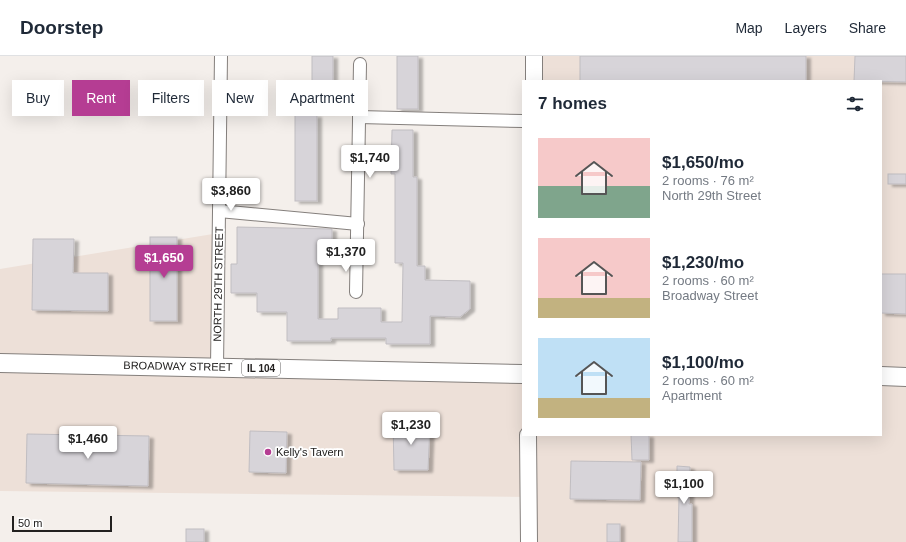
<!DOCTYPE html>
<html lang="en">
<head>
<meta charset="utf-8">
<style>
  body { margin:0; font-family:Helvetica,sans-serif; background:#f6f6f7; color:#1f2937; height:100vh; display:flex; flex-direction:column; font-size:15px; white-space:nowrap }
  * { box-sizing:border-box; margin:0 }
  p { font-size:13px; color:#747a83 }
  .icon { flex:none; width:22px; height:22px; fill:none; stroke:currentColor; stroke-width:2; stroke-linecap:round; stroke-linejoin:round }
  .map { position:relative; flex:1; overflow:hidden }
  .drawer { position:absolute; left:522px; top:24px; width:360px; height:356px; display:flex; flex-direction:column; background:#fff; border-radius:0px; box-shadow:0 4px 16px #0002 }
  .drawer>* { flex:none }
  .guide { position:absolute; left:12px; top:24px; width:380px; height:36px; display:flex; gap:8px }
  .scale { position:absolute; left:12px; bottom:10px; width:100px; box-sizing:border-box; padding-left:4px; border:2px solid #22201f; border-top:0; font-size:11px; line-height:14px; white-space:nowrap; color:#22201f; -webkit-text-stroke:3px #fff; paint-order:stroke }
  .price { position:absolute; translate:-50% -34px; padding:0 9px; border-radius:4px; background:#fff; color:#222; font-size:13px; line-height:26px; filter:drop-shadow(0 1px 2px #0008) }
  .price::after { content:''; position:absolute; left:50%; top:24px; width:12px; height:9px; margin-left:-6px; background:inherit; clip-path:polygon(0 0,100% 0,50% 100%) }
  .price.current { background:#b53d93; color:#fff }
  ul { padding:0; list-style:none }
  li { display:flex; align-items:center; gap:12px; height:100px; padding:0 16px }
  li span { display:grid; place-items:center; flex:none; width:112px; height:80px; border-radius:0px; color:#555 }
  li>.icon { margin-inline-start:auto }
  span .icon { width:48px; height:48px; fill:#fffc; stroke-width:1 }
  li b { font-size:17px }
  h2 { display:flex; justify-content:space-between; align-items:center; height:48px; padding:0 16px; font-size:17px }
  .chip { padding:0 14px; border-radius:0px; background:#fff; box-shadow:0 4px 16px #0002; font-size:14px; line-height:36px }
  .chip.current { background:#b53d93; color:#fff }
  header { display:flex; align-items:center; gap:24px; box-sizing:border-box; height:56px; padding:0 20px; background:#fff; border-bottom:1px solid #e0e1e3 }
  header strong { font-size:19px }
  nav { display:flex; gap:22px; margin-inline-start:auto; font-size:14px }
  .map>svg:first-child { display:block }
  .built { fill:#ede0d8 }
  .building { fill:#d7d4d9; stroke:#c0bdc1; filter:url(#shadow) }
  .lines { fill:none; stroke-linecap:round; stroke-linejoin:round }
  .street-casing { stroke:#847f7c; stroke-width:14 }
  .secondary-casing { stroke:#847f7c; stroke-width:18 }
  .primary-casing { stroke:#847f7c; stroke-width:20 }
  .street { stroke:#fff; stroke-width:12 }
  .secondary { stroke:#fff; stroke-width:16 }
  .primary { stroke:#fff; stroke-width:18 }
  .poi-dot { fill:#b53d93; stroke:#fff; stroke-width:1.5 }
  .labels { text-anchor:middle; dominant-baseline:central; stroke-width:3.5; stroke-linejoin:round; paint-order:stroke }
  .shield { fill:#fff; stroke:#646362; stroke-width:1 }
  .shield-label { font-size:10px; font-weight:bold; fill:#22201f }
  .street-label { font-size:11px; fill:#22201f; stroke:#fff }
  .poi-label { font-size:11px; fill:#22201f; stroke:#fff; text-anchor:start }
</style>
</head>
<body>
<header>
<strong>Doorstep</strong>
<nav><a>Map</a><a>Layers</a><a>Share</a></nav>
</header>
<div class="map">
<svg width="906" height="486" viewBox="0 0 906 486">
  <defs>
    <filter id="shadow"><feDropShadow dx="4.5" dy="2.5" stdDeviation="1" flood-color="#0004"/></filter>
  </defs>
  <rect width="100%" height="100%" fill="#f4efeb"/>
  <polygon class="built" points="534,0 906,0 906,486 529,486 528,441 0,435 0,213 219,177 217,311 523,318 523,379 881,379 881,25 534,25"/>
  <g class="building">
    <rect x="312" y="0" width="21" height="55"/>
    <rect x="397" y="0" width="21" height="53"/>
    <rect x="580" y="0" width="226" height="25"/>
    <polygon points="855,0 906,0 906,26 854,25"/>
    <rect x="295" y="59" width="22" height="86"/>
    <polygon points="392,74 413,74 413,121 417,121 417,210 425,210 425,224 470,225 470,253 460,261 430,260 430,288 386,288 386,282 331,282 331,285 287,285 287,256 257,256 257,237 231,237 231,208 237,208 237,171 332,173 332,194 318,194 318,263 338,263 338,252 381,252 381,266 402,266 403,207 395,207 395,118 391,118"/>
    <rect x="888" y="118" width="18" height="10"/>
    <rect x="150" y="181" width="27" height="84"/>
    <polygon points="33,183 74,183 73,217 108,217 108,255 32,254"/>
    <polygon points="881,218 906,218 906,258 881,257"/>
    <polygon points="393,367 430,368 428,414 394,414"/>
    <polygon points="250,375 287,376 286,417 249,416"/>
    <polygon points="27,378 149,380 148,430 26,427"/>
    <polygon points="631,379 649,379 649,404 632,404"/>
    <polygon points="571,405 641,406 640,444 570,443"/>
    <polygon points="677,410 690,411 689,448 692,448 692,486 678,486 679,441 677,441"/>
    <rect x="607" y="468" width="13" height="18"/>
    <rect x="186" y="473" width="18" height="13"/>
  </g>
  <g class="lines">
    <g class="street-casing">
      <g id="street">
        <polyline points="359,61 523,65"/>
        <polyline points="219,155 358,168"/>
        <polyline points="356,236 360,8"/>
        <polyline points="217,311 221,0"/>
      </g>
    </g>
    <g class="secondary-casing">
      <g id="secondary">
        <polyline points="534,25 534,0"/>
        <polyline points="528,379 529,486"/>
      </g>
    </g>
    <g class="primary-casing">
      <g id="primary">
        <polyline points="0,307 523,318"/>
        <polyline points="881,320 906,321"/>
      </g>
    </g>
    <use href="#street" class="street"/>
    <use href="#secondary" class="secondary"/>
    <use href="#primary" class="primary"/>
  </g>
  <circle class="poi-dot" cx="268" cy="396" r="4"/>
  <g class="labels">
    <rect class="shield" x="242" y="304" width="38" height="16" rx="3"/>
    <g class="shield-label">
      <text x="261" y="312">IL 104</text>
    </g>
    <g class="street-label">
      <text transform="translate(218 228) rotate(-89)">NORTH 29TH STREET</text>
      <text transform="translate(178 310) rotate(1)">BROADWAY STREET</text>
    </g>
    <g class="poi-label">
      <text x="276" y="396">Kelly's Tavern</text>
    </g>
  </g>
</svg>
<div class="scale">50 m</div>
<b class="price" style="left:370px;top:123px">$1,740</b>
<b class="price" style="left:231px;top:156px">$3,860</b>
<b class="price" style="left:346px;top:217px">$1,370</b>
<b class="price current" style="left:164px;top:223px">$1,650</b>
<b class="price" style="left:411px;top:390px">$1,230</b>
<b class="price" style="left:88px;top:404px">$1,460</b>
<b class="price" style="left:684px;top:449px">$1,100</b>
<div class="guide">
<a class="chip">Buy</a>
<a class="chip current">Rent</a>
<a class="chip">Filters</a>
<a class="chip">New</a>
<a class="chip">Apartment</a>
</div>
<section class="drawer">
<h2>7 homes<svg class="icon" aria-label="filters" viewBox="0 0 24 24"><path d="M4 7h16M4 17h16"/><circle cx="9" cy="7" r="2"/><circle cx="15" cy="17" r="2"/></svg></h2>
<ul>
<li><span style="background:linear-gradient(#f6c9c9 60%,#7fa58c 0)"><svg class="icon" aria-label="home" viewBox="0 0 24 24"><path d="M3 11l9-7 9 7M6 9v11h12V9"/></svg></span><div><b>$1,650/mo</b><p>2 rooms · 76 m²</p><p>North 29th Street</p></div></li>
<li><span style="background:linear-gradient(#f6c9c9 75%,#c2b280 0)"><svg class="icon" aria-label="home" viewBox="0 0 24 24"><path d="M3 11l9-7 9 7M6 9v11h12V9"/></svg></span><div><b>$1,230/mo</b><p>2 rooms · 60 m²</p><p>Broadway Street</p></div></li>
<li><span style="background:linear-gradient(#bfe0f5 75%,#c2b280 0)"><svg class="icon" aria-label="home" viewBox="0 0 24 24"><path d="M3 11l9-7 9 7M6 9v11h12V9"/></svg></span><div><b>$1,100/mo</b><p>2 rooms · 60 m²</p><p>Apartment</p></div></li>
</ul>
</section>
</div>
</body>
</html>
